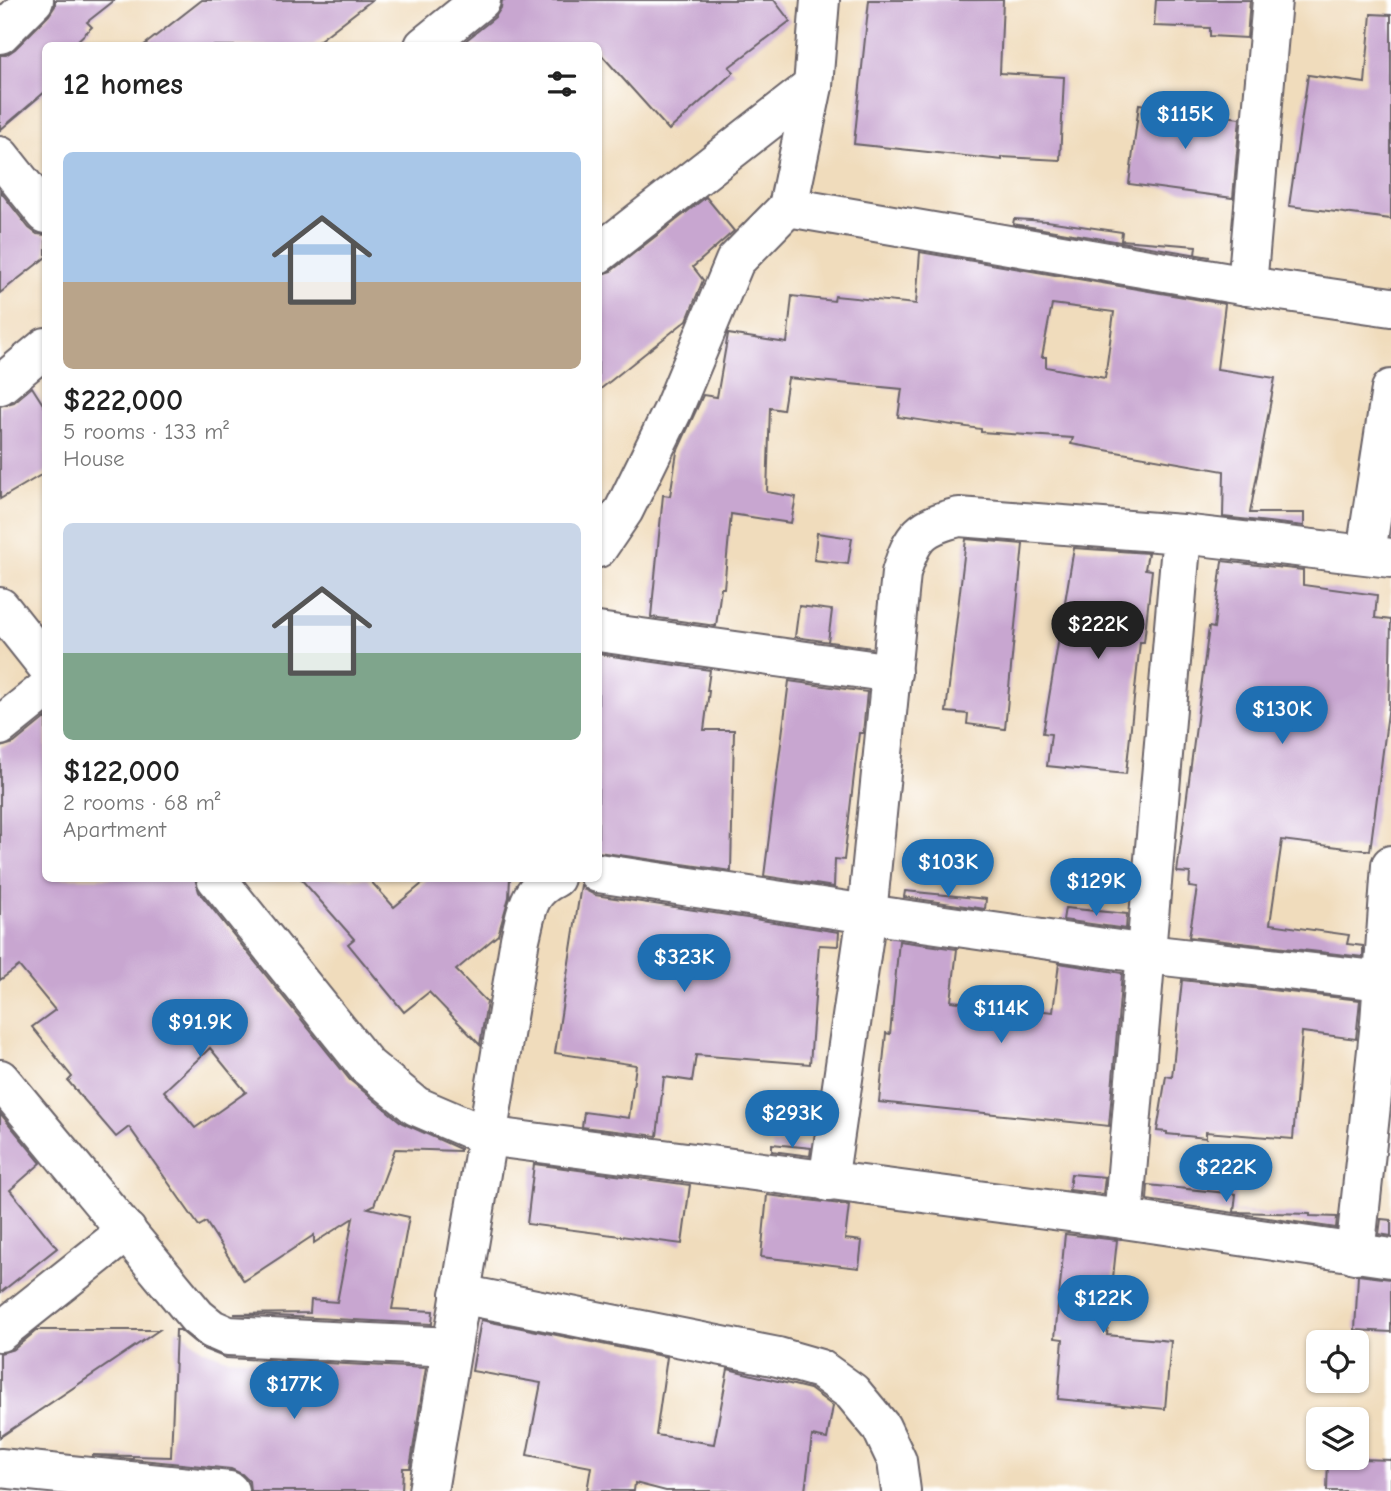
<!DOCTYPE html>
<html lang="en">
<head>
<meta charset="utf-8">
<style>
  body { margin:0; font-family:"Comic Neue",sans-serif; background:#f2f2f2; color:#222; height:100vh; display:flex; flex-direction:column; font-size:26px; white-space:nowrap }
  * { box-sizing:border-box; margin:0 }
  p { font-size:23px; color:#767676 }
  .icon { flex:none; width:38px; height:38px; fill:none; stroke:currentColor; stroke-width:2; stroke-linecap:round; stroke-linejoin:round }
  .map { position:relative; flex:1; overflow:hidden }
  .sheet { position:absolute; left:42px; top:42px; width:560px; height:840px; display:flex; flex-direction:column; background:#fff; border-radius:10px; box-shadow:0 2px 5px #0004 }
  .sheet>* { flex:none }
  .tools { position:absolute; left:1306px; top:1330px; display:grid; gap:14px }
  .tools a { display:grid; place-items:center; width:63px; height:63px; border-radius:10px; background:#fff; box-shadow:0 2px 5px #0004; font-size:35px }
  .price { position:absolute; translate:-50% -60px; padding:0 16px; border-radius:24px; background:#1f6fb2; color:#fff; font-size:23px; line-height:46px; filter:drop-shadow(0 2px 4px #0008) }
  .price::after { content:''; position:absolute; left:50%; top:42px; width:21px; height:16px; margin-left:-10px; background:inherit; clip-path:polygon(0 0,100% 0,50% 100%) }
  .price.on { background:#222; color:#fff }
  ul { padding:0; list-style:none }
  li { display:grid; align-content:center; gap:14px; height:371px; padding:0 21px }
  li span { display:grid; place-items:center; height:217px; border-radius:10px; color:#555 }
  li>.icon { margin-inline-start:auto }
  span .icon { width:126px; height:126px; fill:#fffc; stroke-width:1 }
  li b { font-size:30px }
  h2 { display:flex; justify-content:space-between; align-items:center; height:84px; padding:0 21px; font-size:30px }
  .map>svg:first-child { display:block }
  .building { fill:#c8a6d0; fill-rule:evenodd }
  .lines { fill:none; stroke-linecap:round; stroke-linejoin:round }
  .minor-casing { stroke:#6a6368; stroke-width:42 }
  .minor { stroke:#fff; stroke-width:38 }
</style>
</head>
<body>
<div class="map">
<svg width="1391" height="1491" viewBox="0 0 1391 1491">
  <rect width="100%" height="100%" fill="#fff"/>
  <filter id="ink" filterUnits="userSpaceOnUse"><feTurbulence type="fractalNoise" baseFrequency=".0143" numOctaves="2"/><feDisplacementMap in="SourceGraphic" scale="14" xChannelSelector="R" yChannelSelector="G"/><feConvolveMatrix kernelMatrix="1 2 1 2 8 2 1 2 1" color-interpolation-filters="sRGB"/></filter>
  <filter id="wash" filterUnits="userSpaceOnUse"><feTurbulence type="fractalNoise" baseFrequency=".00686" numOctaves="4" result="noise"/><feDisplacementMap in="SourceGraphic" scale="28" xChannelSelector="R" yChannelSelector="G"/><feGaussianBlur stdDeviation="1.57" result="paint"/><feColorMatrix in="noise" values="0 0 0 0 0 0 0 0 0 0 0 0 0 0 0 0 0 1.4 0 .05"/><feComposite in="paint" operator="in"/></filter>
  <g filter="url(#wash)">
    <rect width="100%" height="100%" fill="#f0dcbc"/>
    <g id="blocks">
      <g class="building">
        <polygon points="55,0 115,0 87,22 92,27 72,46 46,46 46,91 0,130 0,55 6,55 15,49 49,15 55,6"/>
        <polygon points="202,0 372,0 312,46 143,46"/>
        <polygon points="502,0 774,0 790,21 729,67 734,72 669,130 598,51 598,46 459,46 495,17 501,8"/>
        <polygon points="869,0 1003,0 1000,73 1064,77 1060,160 1002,157 1002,160 854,144"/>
        <polygon points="1156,0 1250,0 1247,38 1210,36 1210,28 1154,26"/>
        <polygon points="1371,14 1391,15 1391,219 1289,206 1308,75 1365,83"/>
        <polygon points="1139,104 1240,118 1233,198 1129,184"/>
        <polygon points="0,191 29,228 37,234 46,235 46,257 0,293"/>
        <polygon points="706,197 734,231 693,267 703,280 687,320 598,391 598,275 611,271"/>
        <polygon points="1014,219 1047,221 1122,232 1121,240 1196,246 1195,255 1210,257 1013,224"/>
        <path d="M920,252L1225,304L1217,369L1275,378L1250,513H1304V526L1223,517L1224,471L1071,444L1073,438L981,432V429L898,417L902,389L788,378L783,410L770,408L767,492L796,497L791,523L731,514L724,588H721L716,626L651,617L663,495L670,496L677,452L703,395L717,397L728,334L787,343L792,296L834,301L835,296L916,304ZM1052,304L1114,312L1105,378L1046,367V357H1042Z"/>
        <polygon points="32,387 46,409 46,472 0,499 0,406 14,402"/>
        <polygon points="817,533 852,538 848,564 814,560"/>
        <polygon points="966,539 1023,544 1005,729 967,724 968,714 946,712"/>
        <polygon points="1074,548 1148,553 1145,569 1152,570 1144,642 1140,642 1126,774 1047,766 1051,734 1043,733"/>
        <polygon points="1222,561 1303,570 1303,585 1377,595 1375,618 1391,620 1389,705 1370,851 1282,840 1270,924 1349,935 1347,944 1363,946 1363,957 1189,937 1197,888 1189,887 1190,873 1177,872 1209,627 1214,628"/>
        <polygon points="799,606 832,610 828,642 872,648 795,637"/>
        <polygon points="598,654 710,670 707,691 709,691 704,730 734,730 731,871 598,852"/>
        <polygon points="789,681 867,692 863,733 859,733 844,860 835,859 834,887 764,876"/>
        <path d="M46,717V878H195L199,892L350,1080L402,1123L460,1149V1151L395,1149L374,1205L368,1208L409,1217L392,1309L433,1311L432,1324L234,1314L310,1313L311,1300L337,1302L353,1218L314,1243V1235L244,1281L206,1222L199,1226L129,1127L116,1137L68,1081L72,1077L32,1027L55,1010L19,966L0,980V747L14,743ZM210,1048L246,1092L195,1128L164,1091Z"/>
        <polygon points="300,878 368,878 394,907 429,878 510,878 509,897 498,935 456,970 487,1002 480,1045 429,992 404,1012 348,944 354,939"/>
        <polygon points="581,885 585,890 595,895 839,932 838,946 819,945 810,1064 696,1055 692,1081 664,1077 657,1136 582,1127 584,1112 629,1118 636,1065 555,1053"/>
        <polygon points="905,891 986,899 985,909 904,897"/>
        <polygon points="1065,908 1127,914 1126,929 1063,920"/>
        <polygon points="899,941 957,949 951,1001 1053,1012 1059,963 1122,973 1109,1126 879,1102 886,1033 890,1034"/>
        <polygon points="1182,980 1360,1000 1356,1039 1302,1032 1293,1139 1206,1132 1206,1138 1167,1134 1167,1132 1157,1131 1166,1076 1172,1077"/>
        <polygon points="0,1113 41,1163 10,1190 57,1248 0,1293"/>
        <polygon points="772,1144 811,1148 810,1156 772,1151"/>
        <polygon points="534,1164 690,1185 682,1244 527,1224"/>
        <polygon points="1071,1174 1105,1177 1103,1194 1069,1190"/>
        <polygon points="1148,1185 1236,1194 1234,1212 1310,1214 1310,1216 1337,1217 1336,1228 1147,1200"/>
        <polygon points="767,1195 849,1205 845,1239 862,1241 859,1268 761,1257"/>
        <polygon points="1381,1219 1391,1220 1391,1236 1379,1234"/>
        <polygon points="1065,1234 1117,1240 1107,1335 1171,1341 1165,1409 1058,1399 1063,1339 1055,1338"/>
        <polygon points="1358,1275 1391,1279 1391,1332 1355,1330"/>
        <polygon points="481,1320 667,1357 656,1435 714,1444 728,1369 810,1389 833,1406 827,1439 812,1436 805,1491 666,1491 635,1483 634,1491 587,1491 591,1467 527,1455 541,1383 472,1371"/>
        <polygon points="37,1330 159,1330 0,1437 0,1353 14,1349"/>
        <polygon points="176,1330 180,1330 203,1349 226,1358 426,1368 410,1468 403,1468 402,1491 250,1491 249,1481 242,1474 231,1469 92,1455 171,1457"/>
        <polygon points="1328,1458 1391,1460 1391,1491 1327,1491"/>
      </g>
    </g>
  </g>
  <g filter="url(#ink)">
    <use href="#blocks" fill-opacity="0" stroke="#6a6368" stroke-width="2"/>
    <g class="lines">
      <g class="minor-casing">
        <g id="minor">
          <polyline points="820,0 813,86 788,207 1247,286 1272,0"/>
          <polyline points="0,34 34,0"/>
          <polyline points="424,46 481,0"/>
          <polyline points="0,156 46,214"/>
          <polyline points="598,254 813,86"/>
          <polyline points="1247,286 1391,307"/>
          <polyline points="0,385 46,347"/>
          <polyline points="1182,534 1391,558"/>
          <polyline points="598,548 624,510 673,410 735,261 788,207"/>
          <polyline points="1366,553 1391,389"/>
          <polyline points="0,607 46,665"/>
          <polyline points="598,632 892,673"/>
          <polyline points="0,726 46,689"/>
          <polyline points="598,873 867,914 1147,954 1383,981"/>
          <polyline points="216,878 367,1066 416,1106 486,1136 1123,1219 1391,1258"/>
          <polyline points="0,1079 197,1317 212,1329 228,1336 452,1347"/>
          <path d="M828,1182L867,914L901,573C912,536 921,526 959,517L1182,534L1123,1219"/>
          <polyline points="1355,1254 1380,1022 1391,865"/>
          <polyline points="460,1294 778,1357 820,1369 852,1392 881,1427 897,1461 901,1491"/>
          <polyline points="0,1332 127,1231"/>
          <polyline points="0,1468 229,1491"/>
          <path d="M428,1491L520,939C527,911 527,891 555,878"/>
        </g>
      </g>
      <use href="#minor" class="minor"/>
    </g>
  </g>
</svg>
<div class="tools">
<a><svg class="icon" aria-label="locate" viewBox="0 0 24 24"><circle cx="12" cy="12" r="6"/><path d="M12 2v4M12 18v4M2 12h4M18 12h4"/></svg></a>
<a><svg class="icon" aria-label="layers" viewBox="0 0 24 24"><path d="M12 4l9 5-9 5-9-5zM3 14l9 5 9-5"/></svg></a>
</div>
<b class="price" style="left:1185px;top:151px">$115K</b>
<b class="price on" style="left:1098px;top:661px">$222K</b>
<b class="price" style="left:1282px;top:746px">$130K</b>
<b class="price" style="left:948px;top:899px">$103K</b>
<b class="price" style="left:1096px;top:918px">$129K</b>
<b class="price" style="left:684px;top:994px">$323K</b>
<b class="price" style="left:1001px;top:1045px">$114K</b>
<b class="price" style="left:200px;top:1059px">$91.9K</b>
<b class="price" style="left:792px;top:1150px">$293K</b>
<b class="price" style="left:1226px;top:1204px">$222K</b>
<b class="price" style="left:1103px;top:1335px">$122K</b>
<b class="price" style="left:294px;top:1421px">$177K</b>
<section class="sheet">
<h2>12 homes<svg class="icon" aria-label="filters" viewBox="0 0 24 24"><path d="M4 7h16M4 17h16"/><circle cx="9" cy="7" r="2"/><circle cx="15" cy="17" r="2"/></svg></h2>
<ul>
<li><span style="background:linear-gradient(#a9c7e8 60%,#b9a48a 0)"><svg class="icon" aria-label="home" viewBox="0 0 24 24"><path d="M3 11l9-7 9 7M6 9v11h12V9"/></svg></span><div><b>$222,000</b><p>5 rooms · 133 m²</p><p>House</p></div></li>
<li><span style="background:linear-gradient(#c9d6e8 60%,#7fa58c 0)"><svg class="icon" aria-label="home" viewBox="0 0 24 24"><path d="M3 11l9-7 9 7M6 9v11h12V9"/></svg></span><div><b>$122,000</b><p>2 rooms · 68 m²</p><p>Apartment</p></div></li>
</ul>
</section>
</div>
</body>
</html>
